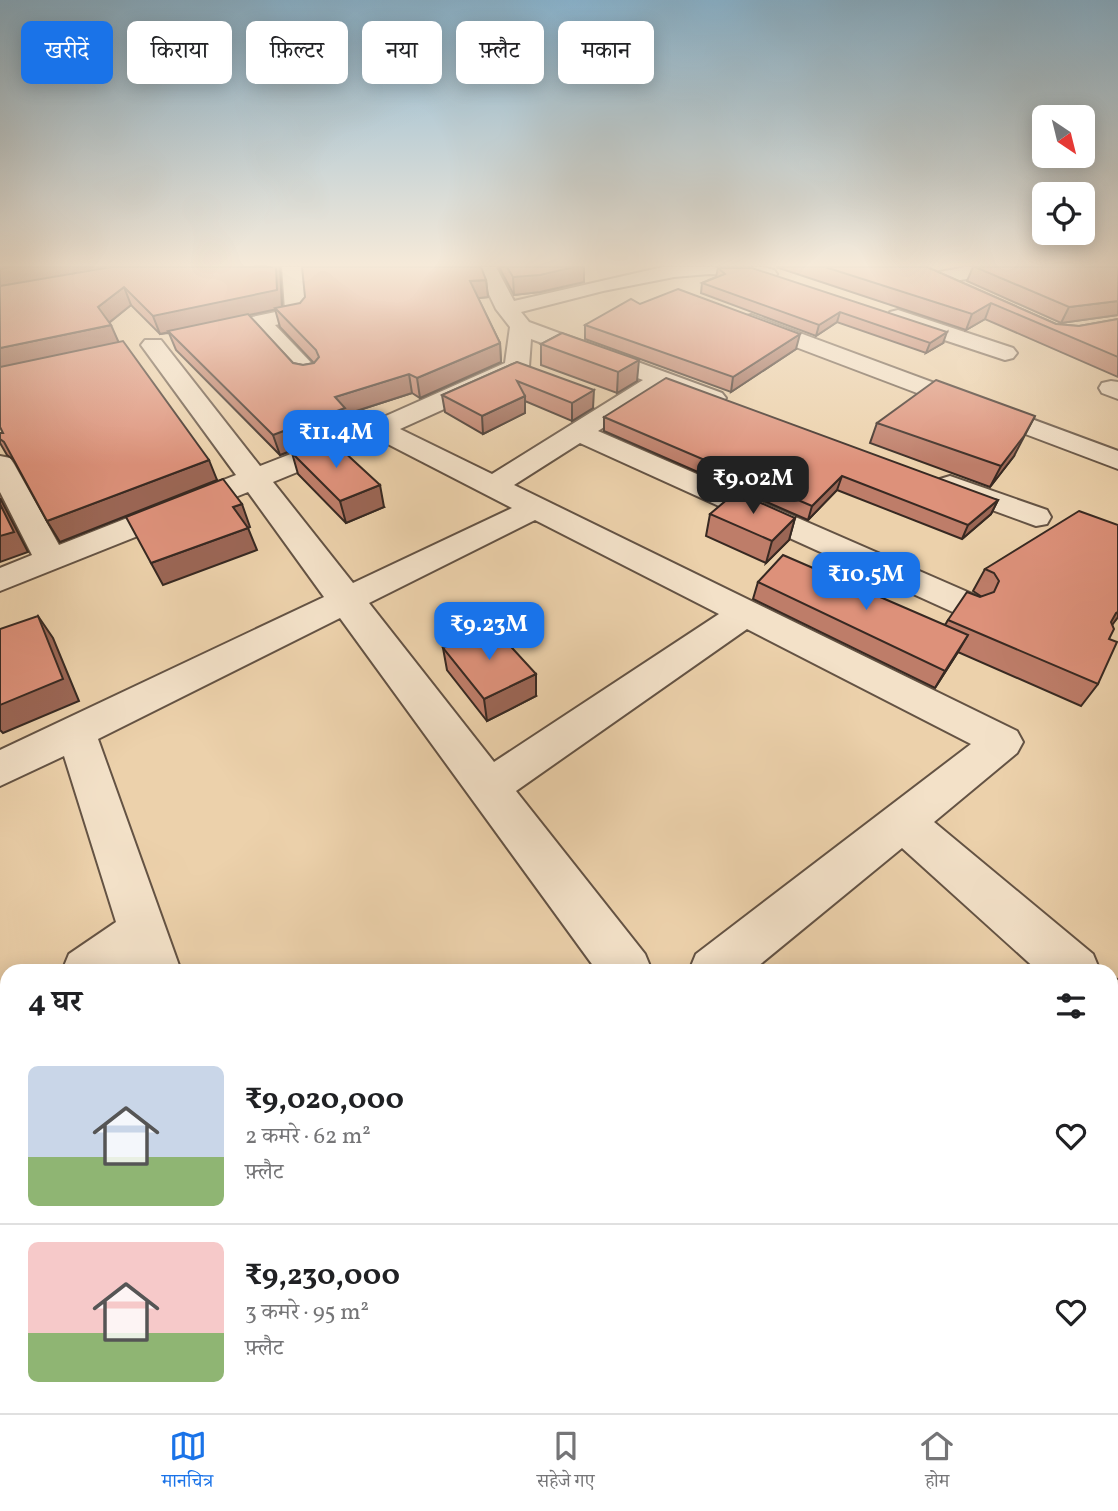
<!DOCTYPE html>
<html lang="hi">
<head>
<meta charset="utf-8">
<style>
  body { margin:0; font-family:Vollkorn,"Noto Serif Devanagari",serif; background:#f2f2f2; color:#202124; height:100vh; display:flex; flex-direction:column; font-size:26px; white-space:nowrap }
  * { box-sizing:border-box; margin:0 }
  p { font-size:23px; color:#757577 }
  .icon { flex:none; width:38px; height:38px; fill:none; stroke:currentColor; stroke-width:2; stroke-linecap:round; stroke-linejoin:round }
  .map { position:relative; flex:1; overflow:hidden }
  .panel { position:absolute; left:0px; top:964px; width:1118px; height:450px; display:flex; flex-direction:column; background:#fff; border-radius:21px 21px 0 0; box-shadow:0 4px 18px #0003 }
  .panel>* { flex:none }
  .guide { position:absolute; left:21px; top:21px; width:700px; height:63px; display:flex; gap:14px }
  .needle { width:46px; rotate:145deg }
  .controls { position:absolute; left:1032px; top:105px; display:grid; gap:14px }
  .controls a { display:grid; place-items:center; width:63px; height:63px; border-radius:10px; background:#fff; box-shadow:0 4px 18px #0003; font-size:35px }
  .price { position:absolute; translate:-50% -60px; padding:0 16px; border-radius:14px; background:#1a73e8; color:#fff; font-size:23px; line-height:46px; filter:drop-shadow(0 2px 4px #0008) }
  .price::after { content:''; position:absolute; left:50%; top:42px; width:21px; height:16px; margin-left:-10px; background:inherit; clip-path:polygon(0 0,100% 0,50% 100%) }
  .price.current { background:#222; color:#fff }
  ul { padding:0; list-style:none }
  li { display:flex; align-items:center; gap:21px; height:175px; padding:0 28px }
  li+li { border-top:2px solid #e0e0e0 }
  li span { display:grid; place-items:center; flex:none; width:196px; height:140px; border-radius:10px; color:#555 }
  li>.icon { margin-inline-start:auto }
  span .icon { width:84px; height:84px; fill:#fffc; stroke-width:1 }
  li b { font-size:30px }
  h2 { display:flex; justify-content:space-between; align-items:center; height:84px; padding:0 28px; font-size:30px }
  .chip { padding:0 24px; border-radius:10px; background:#fff; box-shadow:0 4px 18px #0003; font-size:24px; line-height:63px }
  .chip.current { background:#1a73e8; color:#fff }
  .menu { display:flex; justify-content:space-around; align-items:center; height:98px; border-top:2px solid #e0e0e0; background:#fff; font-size:19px; color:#757577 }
  .menu a { display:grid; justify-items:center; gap:4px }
  .menu .current { color:#1a73e8 }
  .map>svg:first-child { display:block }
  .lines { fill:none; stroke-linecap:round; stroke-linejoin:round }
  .minor-casing { stroke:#645344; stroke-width:4 }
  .minor { fill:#f3e1c8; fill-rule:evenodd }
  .wall { fill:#be7d69; stroke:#372922; stroke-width:2; fill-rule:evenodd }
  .shaded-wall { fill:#9b6655; stroke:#372922; stroke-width:2 }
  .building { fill:#dd917a; stroke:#372922; stroke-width:2 }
</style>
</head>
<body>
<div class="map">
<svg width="1118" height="1413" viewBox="0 0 1118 1413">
  <rect width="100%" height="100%" fill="#ecd1ab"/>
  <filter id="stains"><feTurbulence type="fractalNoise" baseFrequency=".00286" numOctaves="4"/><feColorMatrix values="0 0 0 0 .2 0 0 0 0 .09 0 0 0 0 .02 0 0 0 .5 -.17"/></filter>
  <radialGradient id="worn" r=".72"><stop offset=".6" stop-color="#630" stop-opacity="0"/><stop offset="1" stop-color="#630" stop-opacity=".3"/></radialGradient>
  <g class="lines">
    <g class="minor-casing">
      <g id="minor">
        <polygon points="282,267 302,267 307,314 304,319 275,325 318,370 321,375 318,380 309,382 300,380 254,330 204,341 196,339 193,334 196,329 285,310"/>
        <path d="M476,267H496L514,301L663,267H763L774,270L777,274L774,278L767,280L740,275L709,274L674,277L603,291L521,312L529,322L722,393L726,398L722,403L713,406L704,403L664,388L598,431L979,597L984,605L979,613L967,617L955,613L580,443L514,485L1017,731L1023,742L1017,753L934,822L1093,954L1100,971H1038L902,848L752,971H689L696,954L971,744L747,629L516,791L645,954L652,971H597L340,618L98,739L181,971H62L69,954L116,922L64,756L0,786V750L324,597L248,492L0,591V568L32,555L0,492V456L10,458L14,464L59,545L236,475L141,345L145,340H161L260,466L370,423L505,363L510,327L496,309ZM531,339L643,380L492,474L400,429L526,372L529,367ZM378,439L512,508L353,583L273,482ZM535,520L719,614L494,762L369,603Z"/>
        <polygon points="966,267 1013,267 1003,273 936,284 929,282 926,278 929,274"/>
        <polygon points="898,310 1013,348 1017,353 1013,358 1005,360 890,322 887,317 890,312"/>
        <polygon points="751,315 1118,451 1118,469 743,327 740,322 743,317"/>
        <polygon points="1111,381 1118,382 1118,399 1102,393 1099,388 1102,383"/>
        <polygon points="950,476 1047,510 1051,517 1047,524 1036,526 940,491 935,485 940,479"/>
        <polygon points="1111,978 1118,980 1118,1035 1111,1032"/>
        <polygon points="7,1003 7,1057 0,1060 0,1006"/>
        <polygon points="162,1407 234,1407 232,1413 160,1413"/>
        <polygon points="272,1407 340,1407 342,1413 274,1413"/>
        <polygon points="921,1407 992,1407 994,1413 923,1413"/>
      </g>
    </g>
    <use href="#minor" class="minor"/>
  </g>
  <g class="wall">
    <path d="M0,267H280L282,307L486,280L488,297L478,298L500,343L501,362L420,398L412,393L347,414L350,428L280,455L176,350L169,333L160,334L131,305L109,323L118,342L217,480L60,542L47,521L14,460L7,455L0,443V433H3ZM275,309L280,327L314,363L303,365L293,363L248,315Z"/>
    <polygon points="499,267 584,267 584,282 540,292 514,295"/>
    <polygon points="776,267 927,267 1056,324 1079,326 1118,319 1118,377 985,319 966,330"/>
    <polygon points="973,267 1118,267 1118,315 1061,323 967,281"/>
    <polygon points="718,268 943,343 926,353 837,322 816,336 701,293 702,283 716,277"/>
    <polygon points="640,304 796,349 731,392 585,339 585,325"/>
    <polygon points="562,333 637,381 617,393 541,365 541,344"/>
    <polygon points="517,362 593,408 572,421 525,401 525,413 483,434 445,412 442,395"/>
    <polygon points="604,417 998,500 991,514 962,539 837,490 808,520 604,431"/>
    <polygon points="877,423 1014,456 990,487 870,443"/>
    <polygon points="292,453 384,507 346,523 298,474"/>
    <polygon points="710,514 795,518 789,540 766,563 706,536"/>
    <polygon points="1118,525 1118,617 1112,624 1098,684 1081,706 958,652 935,688 753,599 758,582 945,625 948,620 982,597 973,591 985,569"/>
    <polygon points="443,648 536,696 487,721 447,670"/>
  </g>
  <g class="shaded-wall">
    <polygon points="12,267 120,267 0,288 0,269"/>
    <polygon points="276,267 280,267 282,308 160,334 153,316"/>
    <polygon points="574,267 584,267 584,282 540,292 514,295 513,277"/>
    <polygon points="486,280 488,297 471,299 470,281"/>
    <polygon points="124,287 131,305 106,325 98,307"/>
    <polygon points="1118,301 1118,315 1061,323 1069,307"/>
    <polygon points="991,303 985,319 966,330 972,314"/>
    <polygon points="840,312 837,322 816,336 819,325"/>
    <polygon points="111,325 119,343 0,369 0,348"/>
    <polygon points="947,332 943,343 926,353 930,343"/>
    <polygon points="800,334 796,349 731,392 733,377"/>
    <polygon points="500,343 501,362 420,398 417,378"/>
    <polygon points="639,360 637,381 617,393 618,372"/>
    <polygon points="409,374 412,393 347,414 350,428 280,455 273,435 335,397"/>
    <polygon points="594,390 593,408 572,421 572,403"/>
    <polygon points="525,396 525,413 483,434 482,416"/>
    <polygon points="1035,416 1014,456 990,487 1001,466"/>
    <polygon points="209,460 217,480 60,542 47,521"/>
    <polygon points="842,476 837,490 808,520 812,506"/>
    <polygon points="380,485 384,507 346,523 340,501"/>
    <polygon points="0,498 28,552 0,562"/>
    <polygon points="998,500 991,514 962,539 968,525"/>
    <polygon points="242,504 250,527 242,529 233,507"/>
    <polygon points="795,518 789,540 766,563 772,541"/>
    <polygon points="248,528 257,550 163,585 151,563"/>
    <polygon points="1118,612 1118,617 1107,632 1099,635 1116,613"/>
    <polygon points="38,616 53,638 79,701 3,733 0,730 0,705"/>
    <polygon points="968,635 958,652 935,688 945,671"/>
    <polygon points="536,674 536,696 487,721 484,699"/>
  </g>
  <g class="building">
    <polygon points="111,267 276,267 277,290 153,316 124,287 98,307 111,325 0,348 0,286"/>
    <polygon points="302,267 481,267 486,280 470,281 500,343 417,378 409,374 335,397 345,408 273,435 168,331 248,314 293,363 303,365 314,363 319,357 316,350 275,308 300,303 305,297"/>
    <polygon points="507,267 574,267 540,275 513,277"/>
    <polygon points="825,267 927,267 1056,324 1079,326 1118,319 1118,357 991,303 972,314"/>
    <polygon points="975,267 1118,267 1118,301 1069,307"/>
    <polygon points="718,268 752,268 947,332 930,343 840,312 819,325 702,283 725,274"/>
    <polygon points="678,289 800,334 733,377 585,325 631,299 640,304"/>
    <polygon points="562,333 639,360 618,372 541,344"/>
    <polygon points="123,341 209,460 47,521 4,442 0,439 0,433 3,433 0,427 0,367"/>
    <polygon points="517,362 594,390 572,403 517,381 525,396 482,416 442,395"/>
    <polygon points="666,378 998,500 968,525 842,476 812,506 604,417"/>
    <polygon points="936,380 1035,416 1024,436 1001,466 877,423"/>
    <polygon points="329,438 380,485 340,501 292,453"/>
    <polygon points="223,479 242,504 233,507 248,528 151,563 126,517"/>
    <polygon points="736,492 795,518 772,541 710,514"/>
    <polygon points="0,504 14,532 0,536"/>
    <polygon points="1079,511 1118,525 1118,612 1116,613 1111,622 1114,629 1109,639 1117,642 1098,684 948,620 967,592 980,597 994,592 999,581 994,573 985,569"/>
    <polygon points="783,555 968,635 945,671 758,582"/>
    <polygon points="38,616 63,679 0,705 0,629"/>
    <polygon points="492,626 536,674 484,699 443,648"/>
    <polygon points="1111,1206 1118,1213 1118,1314 1111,1324"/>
  </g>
  <linearGradient id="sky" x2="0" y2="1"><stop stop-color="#88b5d1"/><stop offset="0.57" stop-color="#f6ead9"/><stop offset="1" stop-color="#f6ead9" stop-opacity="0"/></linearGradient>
  <rect width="1118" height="465" fill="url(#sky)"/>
  <rect width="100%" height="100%" filter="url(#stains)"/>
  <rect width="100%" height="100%" fill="url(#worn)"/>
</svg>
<div class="controls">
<a><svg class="needle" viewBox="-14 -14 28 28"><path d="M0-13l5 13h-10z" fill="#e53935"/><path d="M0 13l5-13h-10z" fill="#757577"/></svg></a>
<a><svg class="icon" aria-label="locate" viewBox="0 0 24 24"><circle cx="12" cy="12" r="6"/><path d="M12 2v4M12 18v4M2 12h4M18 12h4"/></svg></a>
</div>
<b class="price" style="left:336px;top:470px">₹11.4M</b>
<b class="price current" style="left:753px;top:516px">₹9.02M</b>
<b class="price" style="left:866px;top:612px">₹10.5M</b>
<b class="price" style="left:489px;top:662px">₹9.23M</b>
<div class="guide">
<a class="chip current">खरीदें</a>
<a class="chip">किराया</a>
<a class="chip">फ़िल्टर</a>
<a class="chip">नया</a>
<a class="chip">फ़्लैट</a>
<a class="chip">मकान</a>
</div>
<section class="panel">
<h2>4 घर<svg class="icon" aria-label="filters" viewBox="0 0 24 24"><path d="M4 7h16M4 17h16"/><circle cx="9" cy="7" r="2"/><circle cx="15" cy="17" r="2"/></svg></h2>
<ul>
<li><span style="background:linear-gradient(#c9d6e8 65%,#8fb573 0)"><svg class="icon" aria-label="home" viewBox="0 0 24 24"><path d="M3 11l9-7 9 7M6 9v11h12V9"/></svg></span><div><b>₹9,020,000</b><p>2 कमरे · 62 m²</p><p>फ़्लैट</p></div><svg class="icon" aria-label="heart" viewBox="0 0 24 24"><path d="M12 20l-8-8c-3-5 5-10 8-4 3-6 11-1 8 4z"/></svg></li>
<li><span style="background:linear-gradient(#f6c9c9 65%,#8fb573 0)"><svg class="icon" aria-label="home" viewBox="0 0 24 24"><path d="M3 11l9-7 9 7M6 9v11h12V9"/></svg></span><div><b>₹9,230,000</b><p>3 कमरे · 95 m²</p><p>फ़्लैट</p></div><svg class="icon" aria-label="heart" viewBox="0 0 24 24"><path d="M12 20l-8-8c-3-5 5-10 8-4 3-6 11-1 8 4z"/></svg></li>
</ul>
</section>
</div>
<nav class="menu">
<a class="current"><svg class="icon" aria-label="map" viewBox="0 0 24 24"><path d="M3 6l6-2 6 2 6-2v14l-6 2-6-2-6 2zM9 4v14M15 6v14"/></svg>मानचित्र</a>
<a><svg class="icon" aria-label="saved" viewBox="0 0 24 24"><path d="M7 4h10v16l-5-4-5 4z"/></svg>सहेजे गए</a>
<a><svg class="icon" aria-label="home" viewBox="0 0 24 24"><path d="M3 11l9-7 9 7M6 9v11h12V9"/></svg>होम</a>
</nav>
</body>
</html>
